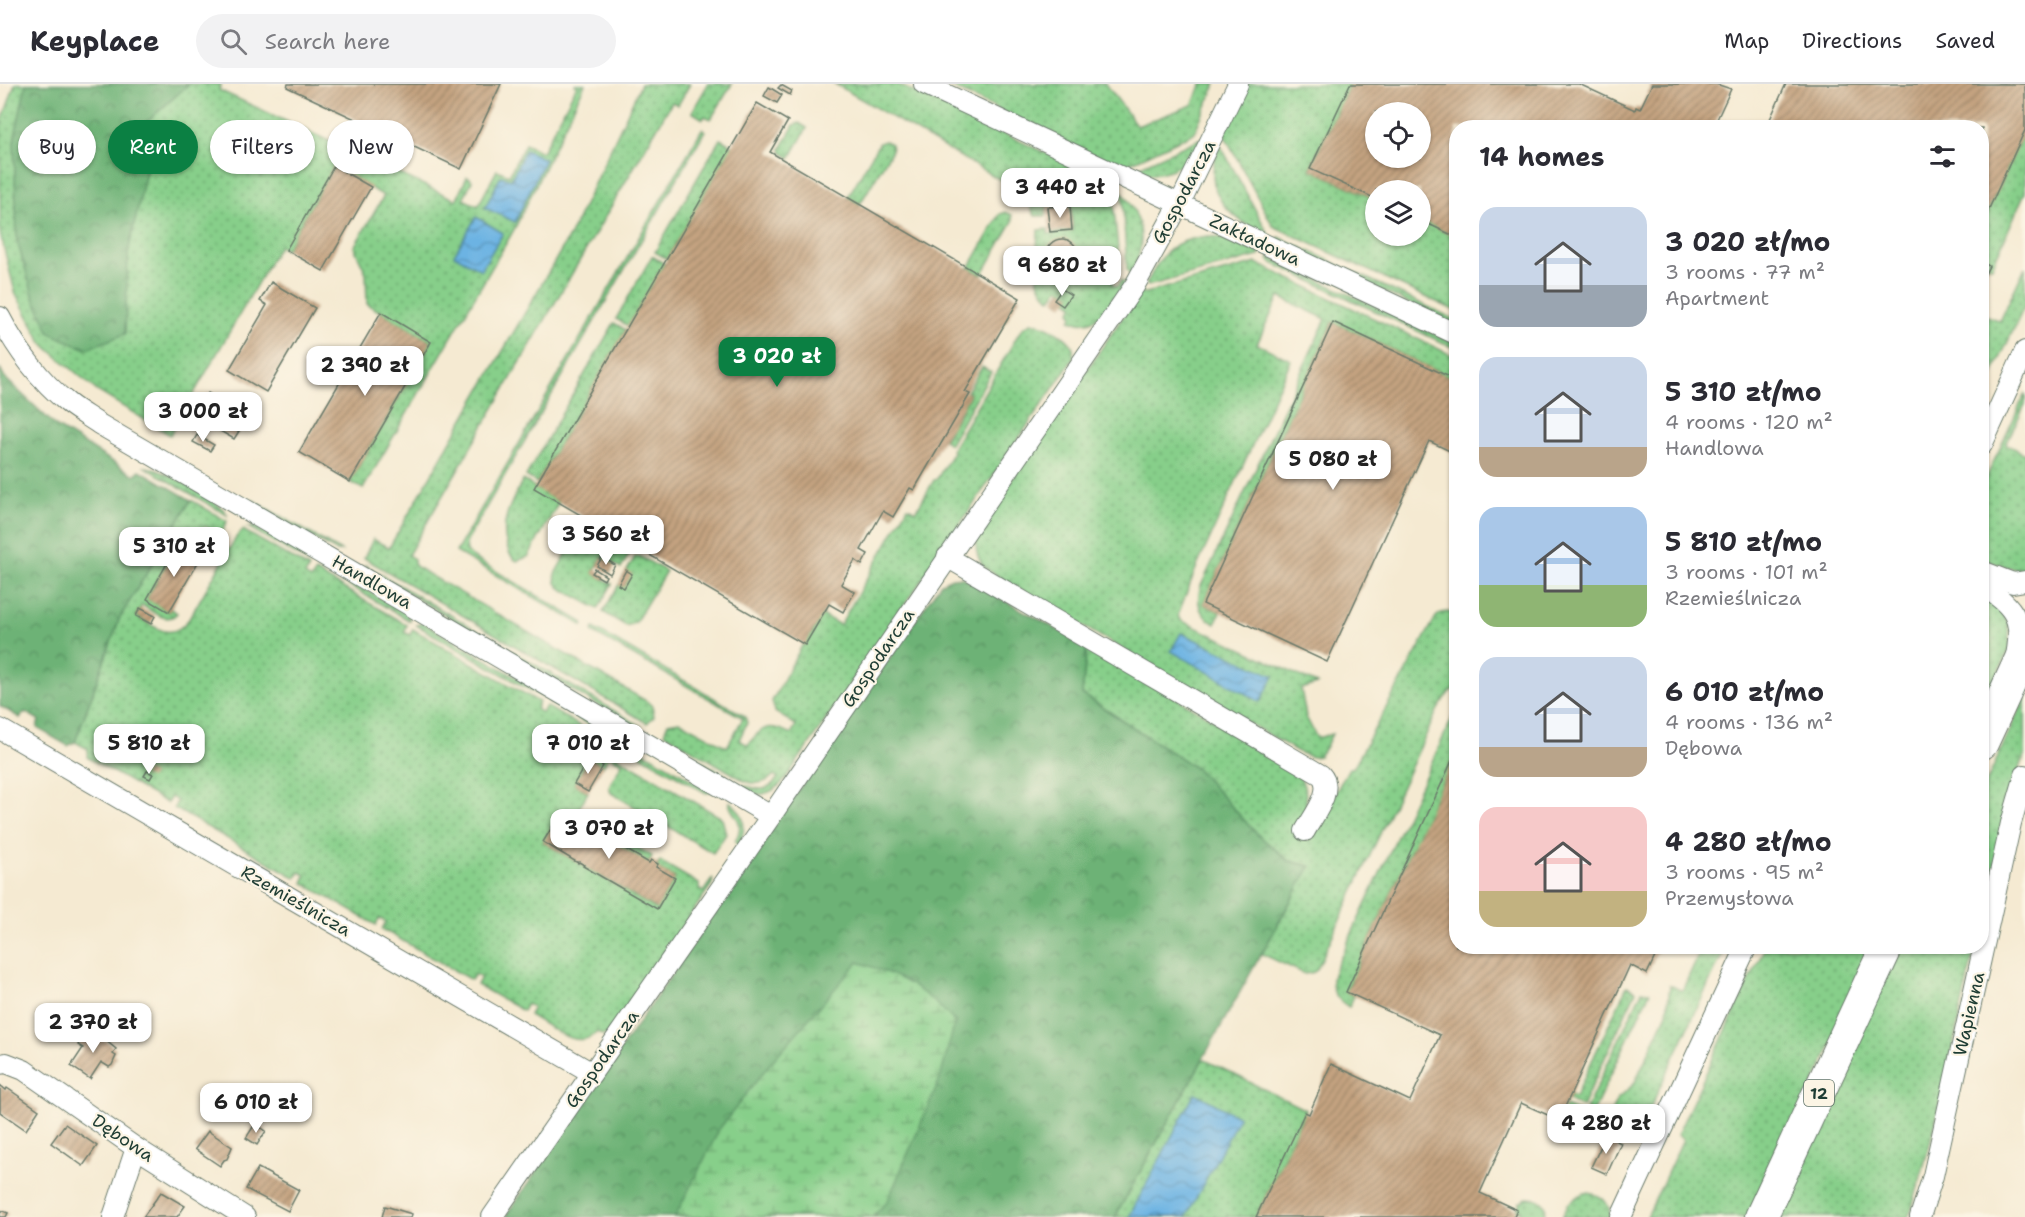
<!DOCTYPE html>
<html lang="en">
<head>
<meta charset="utf-8">
<style>
  body { margin:0; font-family:"Shantell Sans",sans-serif; background:#f2f2f3; color:#2b2b33; height:100vh; display:flex; flex-direction:column; font-size:22px; white-space:nowrap }
  * { box-sizing:border-box; margin:0 }
  p { font-size:20px; color:#7c7c81 }
  .icon { flex:none; width:33px; height:33px; fill:none; stroke:currentColor; stroke-width:2; stroke-linecap:round; stroke-linejoin:round }
  .map { position:relative; flex:1; overflow:hidden }
  .side { position:absolute; left:1449px; top:36px; width:540px; height:834px; display:flex; flex-direction:column; background:#fff; border-radius:24px; box-shadow:0 2px 4px #0004 }
  .side>* { flex:none }
  .hud { position:absolute; left:18px; top:36px; width:570px; height:54px; display:flex; gap:12px }
  .fabs { position:absolute; left:1365px; top:18px; display:grid; gap:12px }
  .fabs a { display:grid; place-items:center; width:66px; height:66px; border-radius:50%; background:#fff; box-shadow:0 2px 4px #0004; font-size:30px }
  .price { position:absolute; translate:-50% -51px; padding:0 14px; border-radius:12px; background:#fff; color:#222; font-size:20px; line-height:39px; filter:drop-shadow(0 2px 3px #0008) }
  .price::after { content:''; position:absolute; left:50%; top:36px; width:18px; height:14px; margin-left:-9px; background:inherit; clip-path:polygon(0 0,100% 0,50% 100%) }
  .price.selected { background:#0b8043; color:#fff }
  ul { padding:0; list-style:none }
  li { display:flex; align-items:center; gap:18px; height:150px; padding:0 30px }
  li span { display:grid; place-items:center; flex:none; width:168px; height:120px; border-radius:18px; color:#555 }
  li>.icon { margin-inline-start:auto }
  span .icon { width:72px; height:72px; fill:#fffc; stroke-width:1 }
  li b { font-size:26px }
  h2 { display:flex; justify-content:space-between; align-items:center; height:72px; padding:0 30px; font-size:26px }
  .chip { padding:0 21px; border-radius:27px; background:#fff; box-shadow:0 2px 4px #0004; font-size:21px; line-height:54px }
  .chip.selected { background:#0b8043; color:#fff }
  header { display:flex; align-items:center; gap:36px; box-sizing:border-box; height:84px; padding:0 30px; background:#fff; border-bottom:2px solid #e1e1e2 }
  header strong { font-size:28px }
  nav { display:flex; gap:33px; margin-inline-start:auto; font-size:21px }
  .search { width:420px; height:54px; background:#f2f2f3; display:flex; align-items:center; gap:15px; box-sizing:border-box; padding:0 21px; border-radius:33px; color:#7c7c81; font-size:22px }
  .map>svg:first-child { display:block }
  .grass { fill:url(#grass-dots); stroke:#53865f; stroke-width:1.5 }
  .forest { fill:url(#forest-crowns); stroke:#467855; stroke-width:1.5 }
  .wetland { fill:url(#wetland-marsh); stroke:#53865f; stroke-width:1.5 }
  .water { fill:url(#water-waves); stroke:#46788c; stroke-width:1.5 }
  .building { fill:url(#building-hatch); fill-rule:evenodd }
  .lines { fill:none; stroke-linecap:round; stroke-linejoin:round }
  .street-casing { stroke:#6a7a6b; stroke-width:22 }
  .primary-casing { stroke:#6a7a6b; stroke-width:34 }
  .street { stroke:#fff; stroke-width:20 }
  .primary { stroke:#fff; stroke-width:32 }
  .labels { text-anchor:middle; dominant-baseline:central; stroke-width:4.5; stroke-linejoin:round; paint-order:stroke }
  .shield { fill:#fcf5e5; stroke:#617469; stroke-width:1.5 }
  .shield-label { font-size:16px; font-weight:bold; fill:#1f3d34 }
  .street-label { font-size:18px; fill:#1f3d34; stroke:#fcf5e5 }
</style>
</head>
<body>
<header>
<strong>Keyplace</strong>
<div class="search"><svg class="icon" aria-label="search" viewBox="0 0 24 24"><circle cx="10" cy="10" r="6"/><path d="M15 15l6 6"/></svg>Search here</div>
<nav><a>Map</a><a>Directions</a><a>Saved</a></nav>
</header>
<div class="map">
<svg width="2025" height="1133" viewBox="0 0 2025 1133">
  <defs>
    <pattern id="grass-dots" width="8" height="8" patternUnits="userSpaceOnUse" patternTransform="scale(1.5)"><rect width="8" height="8" fill="#87cf8a"/><path d="M2 2h.1M6 6h.1" fill="none" stroke="#6ea972" stroke-width="1.8" stroke-linecap="round"/></pattern>
    <pattern id="forest-crowns" width="20" height="18" patternUnits="userSpaceOnUse" patternTransform="scale(1.5)"><rect width="20" height="18" fill="#6db276"/><path d="M2 6a3 3 0 1 1 6 0M12 15a3 3 0 1 1 6 0" fill="none" stroke="#599262"/></pattern>
    <pattern id="wetland-marsh" width="20" height="14" patternUnits="userSpaceOnUse" patternTransform="scale(1.5)"><rect width="20" height="14" fill="#87cf8a"/><path d="M1 5h8M5 5V1M11 12h8M15 12V8" fill="none" stroke="#6ea972"/></pattern>
    <pattern id="water-waves" width="16" height="10" patternUnits="userSpaceOnUse" patternTransform="scale(1.5)"><rect width="16" height="10" fill="#6cb3e3"/><path d="M0 5q4-4 8 0t8 0" fill="none" stroke="#5893b9"/></pattern>
    <pattern id="building-hatch" width="6" height="6" patternUnits="userSpaceOnUse" patternTransform="scale(1.5)"><rect width="6" height="6" fill="#c4a380"/><path d="M-1 1l2-2M0 6l6-6M5 7l2-2" fill="none" stroke="#9f866a"/></pattern>
  </defs>
  <rect width="100%" height="100%" fill="#fcf5e5"/>
  <filter id="ink" filterUnits="userSpaceOnUse"><feTurbulence type="fractalNoise" baseFrequency=".0167" numOctaves="2"/><feDisplacementMap in="SourceGraphic" scale="12" xChannelSelector="R" yChannelSelector="G"/><feConvolveMatrix kernelMatrix="1 2 1 2 8 2 1 2 1" color-interpolation-filters="sRGB"/></filter>
  <filter id="wash" filterUnits="userSpaceOnUse"><feTurbulence type="fractalNoise" baseFrequency=".008" numOctaves="4" result="noise"/><feDisplacementMap in="SourceGraphic" scale="24" xChannelSelector="R" yChannelSelector="G"/><feGaussianBlur stdDeviation="1.35" result="paint"/><feColorMatrix in="noise" values="0 0 0 0 0 0 0 0 0 0 0 0 0 0 0 0 0 1.4 0 .05"/><feComposite in="paint" operator="in"/></filter>
  <g filter="url(#wash)">
    <rect width="100%" height="100%" fill="#f5ead2"/>
    <g class="grass">
      <polygon points="15,0 221,0 219,6 456,116 467,93 470,94 472,97 463,115 478,122 497,86 509,91 525,60 542,68 576,3 575,0 585,0 515,144 363,405 350,398 431,258 367,220 366,189 354,163 384,112 334,82 286,166 279,162 170,351 97,307 42,259 15,208 0,149 1,40"/>
      <polygon points="641,0 690,0 678,21 672,18 408,471 414,475 414,480 418,484 648,618 652,622 654,632 647,639 364,474 373,455 389,464 570,151"/>
      <polygon points="708,0 732,0 711,35 705,32 703,35 692,28"/>
      <path d="M835,0H897L1080,85L1085,99L1113,114L1120,185L1111,200L1117,203L1121,197L1125,199C1111,219 1098,247 1070,236L1073,231L1070,228L1074,222L1067,217L1070,211L1059,204L1051,215C1029,201 1038,168 1038,146L1048,145V150L1073,147L1071,120L1046,122V132H1035L1027,116L1016,105Z"/>
      <polygon points="945,0 1106,0 1137,42 1192,21 1202,0 1216,0 1194,49 1128,80 1123,85"/>
      <polygon points="1247,0 1350,0 1310,85 1375,115 1376,152 1420,152 1421,136 1456,153 1456,227 1273,142 1226,54 1223,52"/>
      <polygon points="799,39 807,44 790,74 782,69 781,65 794,41"/>
      <polygon points="702,45 705,47 466,458 467,468 472,473 584,539 583,542 456,468"/>
      <polygon points="2025,46 2025,108 1992,183 1982,178 1982,140"/>
      <path d="M1201,54C1193,82 1160,96 1133,87L1134,85Z"/>
      <polygon points="720,55 733,62 667,175 655,168"/>
      <polygon points="885,57 891,60 892,66 860,120 848,113 879,59"/>
      <path d="M1219,62L1222,64L1269,151L1268,153C1229,133 1200,110 1219,62Z"/>
      <path d="M1122,108C1143,133 1148,163 1130,190L1127,186Z"/>
      <polygon points="1006,128 1012,131 1013,137 982,191 969,184 1000,130"/>
      <path d="M1208,152L1223,154L1260,169L1259,172L1148,202L1146,200C1164,168 1169,157 1208,152Z"/>
      <polygon points="1279,153 1456,236 1456,241 1277,158"/>
      <polygon points="652,172 665,180 628,242 616,235"/>
      <polygon points="1269,173 1456,260 1456,265 1270,178 1268,175"/>
      <path d="M1256,179L1456,273V296L1333,238L1203,520L1220,528L1215,540C1200,531 1196,521 1200,504L1326,235L1279,213L1257,260L1291,276L1195,487L1178,531L1180,536L1317,600L1301,605L1306,633L1317,654L1332,650L1325,664L1319,672L1312,673L1300,669L986,485C974,472 974,458 980,442L1140,208L1146,209Z"/>
      <polygon points="2025,183 2025,221 1982,313 1982,237 1984,232 1987,232 2000,237"/>
      <polygon points="614,239 626,246 537,399 526,392"/>
      <path d="M1031,239C1042,238 1070,253 1073,264C1074,268 1073,271 1073,275L784,697C768,713 757,714 738,702C754,699 761,715 778,694L774,691C765,700 757,701 745,697L664,649L668,639L679,637L727,663L743,634L592,548L594,544L745,632L747,639L739,656L748,661C762,641 770,639 791,650L796,641L775,628L772,617L803,560L805,561L822,531L840,541L908,423L916,427L934,396L937,395L953,368L952,365L1019,249L1024,243Z"/>
      <polygon points="982,283 991,288 950,360 944,356 970,311 967,308"/>
      <polygon points="2025,310 2025,320 2006,360 2025,370 2025,489 2017,490 2017,484 2007,483 1982,475 1982,403"/>
      <path d="M145,383C159,383 222,418 227,431Z"/>
      <path d="M523,396L559,418L528,473L517,477C511,474 509,469 507,462C499,437 512,417 523,396Z"/>
      <path d="M191,416L227,437L221,451L205,442L196,459L191,457L186,465L178,461L147,514L169,528L171,525L177,529C167,541 152,527 142,521L136,532C155,543 171,559 189,535L237,452L243,446L309,484L305,491L311,495L316,488L407,541L404,548L410,551L413,545L539,618L536,625L542,629L546,622L614,662L611,669L722,734L726,750L713,769L611,709L609,702L622,679L609,672L603,682L590,674L574,700L588,708L573,735L561,728L543,758L656,825L675,794L657,784L660,777L699,800V805L703,808L713,794L712,800L608,950L602,951L597,948C578,969 548,941 529,931L533,923L527,920L523,927L477,901L481,893L475,890L471,896L382,845L386,838L379,834L376,841L303,799L306,791L300,788L296,794L174,724L177,717L171,713L167,719L87,673L88,665L75,658L120,533Z"/>
      <polygon points="254,417 341,467 336,467 257,422"/>
      <polygon points="585,436 590,438 588,442 629,465 630,469 621,484 602,473 593,489 612,500 598,525 560,504 556,499 555,490"/>
      <polygon points="248,443 256,443 309,473 311,480"/>
      <polygon points="639,472 666,487 635,539 626,542 603,528 635,473"/>
      <polygon points="365,481 641,642 633,642 367,485"/>
      <polygon points="325,482 408,530 410,537 318,484"/>
      <polygon points="1982,512 2000,525 2008,540 2010,562 1982,627"/>
      <path d="M1448,528L1456,531V603L1448,610L1438,625L1317,885L1314,888L1305,890L1262,870L1310,782L1289,777L1257,750L1197,685L1082,610L1087,562L1294,683C1311,709 1310,722 1296,750L1309,757L1349,684H1353L1436,533L1441,529Z"/>
      <polygon points="423,539 540,607 542,613 416,541"/>
      <polygon points="2025,613 2025,670 2014,701 1982,834 1982,708"/>
      <polygon points="555,616 713,708 706,709 549,618"/>
      <path d="M1456,626V668L1346,908L1354,912L1349,923C1336,915 1329,906 1333,890Z"/>
      <polygon points="665,656 724,690 726,695 669,662"/>
      <path d="M729,717C746,729 747,744 739,761L735,758C748,732 729,733 729,717Z"/>
      <polygon points="606,746 652,772 648,779 603,752"/>
      <polygon points="1702,863 1726,863 1645,1035 1632,1033 1620,1059 1606,1052 1613,1038 1608,1035 1617,1015 1634,1000 1667,929 1670,901 1682,907"/>
      <polygon points="1765,863 1876,863 1753,1133 1647,1133 1683,1055 1677,1051"/>
      <polygon points="1902,863 1975,863 1935,1041 1913,1121 1908,1133 1774,1133 1875,916"/>
      <polygon points="1627,902 1636,907 1582,1023 1568,1016 1570,1011 1575,1013"/>
      <polygon points="1642,907 1650,908 1593,1028 1586,1025"/>
      <polygon points="1203,975 1306,1026 1256,1133 1115,1133"/>
      <path d="M1565,1022L1591,1033L1585,1045C1574,1051 1564,1047 1559,1036Z"/>
      <path d="M1583,1109C1600,1109 1609,1116 1611,1133H1562L1568,1120Z"/>
      <path d="M1527,1114C1536,1114 1541,1115 1546,1123L1544,1133H1520L1522,1128L1517,1126L1520,1118Z"/>
    </g>
    <g class="forest">
      <polygon points="26,0 189,0 140,44 146,87 128,169 125,250 86,265 50,249 34,214 17,157 14,57"/>
      <polygon points="0,284 5,294 57,343 134,391 140,386 191,416 120,533 75,658 68,662 37,644 39,636 25,628 20,634 0,622"/>
      <polygon points="962,493 1087,562 1082,610 1197,685 1257,750 1289,777 1310,782 1115,1133 505,1133 941,499 952,494"/>
    </g>
    <path class="wetland" d="M858,878C901,892 924,905 955,938L940,995L888,1116L873,1133H675L720,1044L768,982Z"/>
    <g class="water">
      <polygon points="525,66 545,75 515,138 485,124 501,92 511,96"/>
      <polygon points="476,133 503,149 481,186 454,171"/>
      <polygon points="1181,549 1274,592 1260,618 1171,567"/>
      <polygon points="1195,1009 1239,1033 1186,1133 1129,1133"/>
    </g>
    <g id="blocks">
      <g class="building">
        <polygon points="288,0 501,0 461,85 287,3"/>
        <path d="M1350,0H1579L1635,26L1636,23L1640,25L1652,0H1716L1731,5L1713,44H1456V153L1420,136V106H1376V115L1310,85ZM1376,28H1420V74H1376Z"/>
        <polygon points="1786,0 2025,0 2025,46 1982,140 1982,44 1766,44"/>
        <polygon points="781,1 792,7 790,11 778,4"/>
        <polygon points="769,3 782,11 777,19 764,12"/>
        <polygon points="757,19 788,37 770,68 1020,214 965,308 970,310 914,406 910,404 893,433 883,427 861,466 868,470 862,481 855,476 841,500 855,508 843,528 829,520 805,561 534,404"/>
        <polygon points="334,82 371,103 323,187 286,166"/>
        <polygon points="1070,122 1072,146 1050,148 1047,123"/>
        <circle cx="1062" cy="171" r="16"/>
        <polygon points="1982,178 1989,182 1982,196"/>
        <polygon points="271,198 315,224 266,308 229,286 267,221 260,217"/>
        <polygon points="1062,205 1071,211 1063,222 1054,216"/>
        <polygon points="381,228 431,258 350,398 299,368"/>
        <polygon points="1333,238 1456,296 1456,370 1429,357 1327,578 1203,520"/>
        <polygon points="208,309 248,333 234,355 194,332"/>
        <polygon points="197,351 214,361 210,367 193,358"/>
        <polygon points="178,460 201,473 169,528 147,515"/>
        <polygon points="602,473 615,481 610,490 597,482"/>
        <polygon points="595,485 606,492 604,496 592,489"/>
        <polygon points="626,486 632,490 624,504 618,501"/>
        <polygon points="140,524 155,532 151,540 136,532"/>
        <polygon points="1456,668 1456,862 1660,862 1647,890 1630,881 1559,1036 1521,1019 1480,1109 1517,1126 1514,1133 1256,1133 1305,1028 1309,1030 1331,980 1410,1017 1440,951 1346,908"/>
        <polygon points="589,674 603,682 588,708 574,700"/>
        <polygon points="147,687 153,690 150,695 144,692"/>
        <polygon points="561,728 596,748 595,750 603,752 649,779 651,776 658,780 656,783 675,794 657,825 583,782 584,781 579,778 578,779 543,758"/>
        <polygon points="88,946 99,953 100,952 116,965 113,970 116,972 112,981 109,983 101,978 90,995 71,982 83,964 78,961 82,953"/>
        <polygon points="0,1001 6,1006 7,1004 39,1026 26,1046 0,1028"/>
        <polygon points="65,1040 97,1062 83,1082 51,1059"/>
        <polygon points="255,1040 266,1047 257,1061 246,1054"/>
        <polygon points="208,1047 232,1063 227,1075 224,1076 220,1082 195,1065"/>
        <polygon points="1606,1052 1621,1059 1607,1090 1591,1083"/>
        <polygon points="258,1084 299,1106 288,1127 246,1105"/>
        <polygon points="161,1108 185,1122 177,1133 143,1133"/>
        <polygon points="385,1122 412,1130 411,1133 382,1133"/>
        <polygon points="0,1126 8,1129 6,1133 0,1133"/>
      </g>
    </g>
  </g>
  <g filter="url(#ink)">
    <use href="#blocks" fill-opacity="0" stroke="#6a7a6b" stroke-width="1.5"/>
    <g class="lines">
      <g class="street-casing">
        <g id="street">
          <polyline points="924,0 1456,250"/>
          <path d="M0,233C16,264 40,297 68,319C78,327 89,333 99,340L771,732"/>
          <polyline points="1982,361 2025,267"/>
          <path d="M947,473L1321,691C1335,706 1313,732 1305,747"/>
          <polyline points="1982,487 2013,499 2025,497"/>
          <path d="M1982,501C2018,526 2023,535 2015,578"/>
          <polyline points="0,645 592,989"/>
          <polyline points="0,980 6,979 24,986 136,1064 245,1133"/>
          <polyline points="113,1133 136,1064"/>
          <polyline points="492,1133 771,732 1135,201 1179,121 1238,0"/>
          <polyline points="1621,1133 1747,862"/>
          <polyline points="1920,1133 1933,1092 2011,739 2025,691"/>
        </g>
      </g>
      <g class="primary-casing">
        <g id="primary">
          <polyline points="1982,659 2025,566"/>
          <polyline points="1761,1133 1887,862"/>
        </g>
      </g>
      <use href="#street" class="street"/>
      <use href="#primary" class="primary"/>
    </g>
  </g>
  <g class="labels">
    <rect class="shield" x="1804" y="996" width="30" height="26" rx="4.5"/>
    <g class="shield-label">
      <text x="1819" y="1009">12</text>
    </g>
    <g class="street-label">
      <text transform="translate(1184 108) rotate(-62)">Gospodarcza</text>
      <text transform="translate(1255 156) rotate(25)">Zakładowa</text>
      <text transform="translate(372 498) rotate(30)">Handlowa</text>
      <text transform="translate(878 574) rotate(-56)">Gospodarcza</text>
      <text transform="translate(296 817) rotate(30)">Rzemieślnicza</text>
      <text transform="translate(1969 930) rotate(-77)">Wapienna</text>
      <text transform="translate(602 975) rotate(-55)">Gospodarcza</text>
      <text transform="translate(123 1054) rotate(34)">Dębowa</text>
    </g>
  </g>
</svg>
<div class="fabs">
<a><svg class="icon" aria-label="locate" viewBox="0 0 24 24"><circle cx="12" cy="12" r="6"/><path d="M12 2v4M12 18v4M2 12h4M18 12h4"/></svg></a>
<a><svg class="icon" aria-label="layers" viewBox="0 0 24 24"><path d="M12 4l9 5-9 5-9-5zM3 14l9 5 9-5"/></svg></a>
</div>
<b class="price" style="left:1060px;top:135px">3 440 zł</b>
<b class="price" style="left:1062px;top:213px">9 680 zł</b>
<b class="price selected" style="left:777px;top:304px">3 020 zł</b>
<b class="price" style="left:365px;top:313px">2 390 zł</b>
<b class="price" style="left:203px;top:359px">3 000 zł</b>
<b class="price" style="left:1333px;top:407px">5 080 zł</b>
<b class="price" style="left:606px;top:482px">3 560 zł</b>
<b class="price" style="left:174px;top:494px">5 310 zł</b>
<b class="price" style="left:149px;top:691px">5 810 zł</b>
<b class="price" style="left:588px;top:691px">7 010 zł</b>
<b class="price" style="left:609px;top:776px">3 070 zł</b>
<b class="price" style="left:93px;top:970px">2 370 zł</b>
<b class="price" style="left:256px;top:1050px">6 010 zł</b>
<b class="price" style="left:1606px;top:1071px">4 280 zł</b>
<div class="hud">
<a class="chip">Buy</a>
<a class="chip selected">Rent</a>
<a class="chip">Filters</a>
<a class="chip">New</a>
</div>
<section class="side">
<h2>14 homes<svg class="icon" aria-label="filters" viewBox="0 0 24 24"><path d="M4 7h16M4 17h16"/><circle cx="9" cy="7" r="2"/><circle cx="15" cy="17" r="2"/></svg></h2>
<ul>
<li><span style="background:linear-gradient(#c9d6e8 65%,#9aa5b1 0)"><svg class="icon" aria-label="home" viewBox="0 0 24 24"><path d="M3 11l9-7 9 7M6 9v11h12V9"/></svg></span><div><b>3 020 zł/mo</b><p>3 rooms · 77 m²</p><p>Apartment</p></div></li>
<li><span style="background:linear-gradient(#c9d6e8 75%,#b9a48a 0)"><svg class="icon" aria-label="home" viewBox="0 0 24 24"><path d="M3 11l9-7 9 7M6 9v11h12V9"/></svg></span><div><b>5 310 zł/mo</b><p>4 rooms · 120 m²</p><p>Handlowa</p></div></li>
<li><span style="background:linear-gradient(#a9c7e8 65%,#8fb573 0)"><svg class="icon" aria-label="home" viewBox="0 0 24 24"><path d="M3 11l9-7 9 7M6 9v11h12V9"/></svg></span><div><b>5 810 zł/mo</b><p>3 rooms · 101 m²</p><p>Rzemieślnicza</p></div></li>
<li><span style="background:linear-gradient(#c9d6e8 75%,#b9a48a 0)"><svg class="icon" aria-label="home" viewBox="0 0 24 24"><path d="M3 11l9-7 9 7M6 9v11h12V9"/></svg></span><div><b>6 010 zł/mo</b><p>4 rooms · 136 m²</p><p>Dębowa</p></div></li>
<li><span style="background:linear-gradient(#f6c9c9 70%,#c2b280 0)"><svg class="icon" aria-label="home" viewBox="0 0 24 24"><path d="M3 11l9-7 9 7M6 9v11h12V9"/></svg></span><div><b>4 280 zł/mo</b><p>3 rooms · 95 m²</p><p>Przemysłowa</p></div></li>
</ul>
</section>
</div>
</body>
</html>
